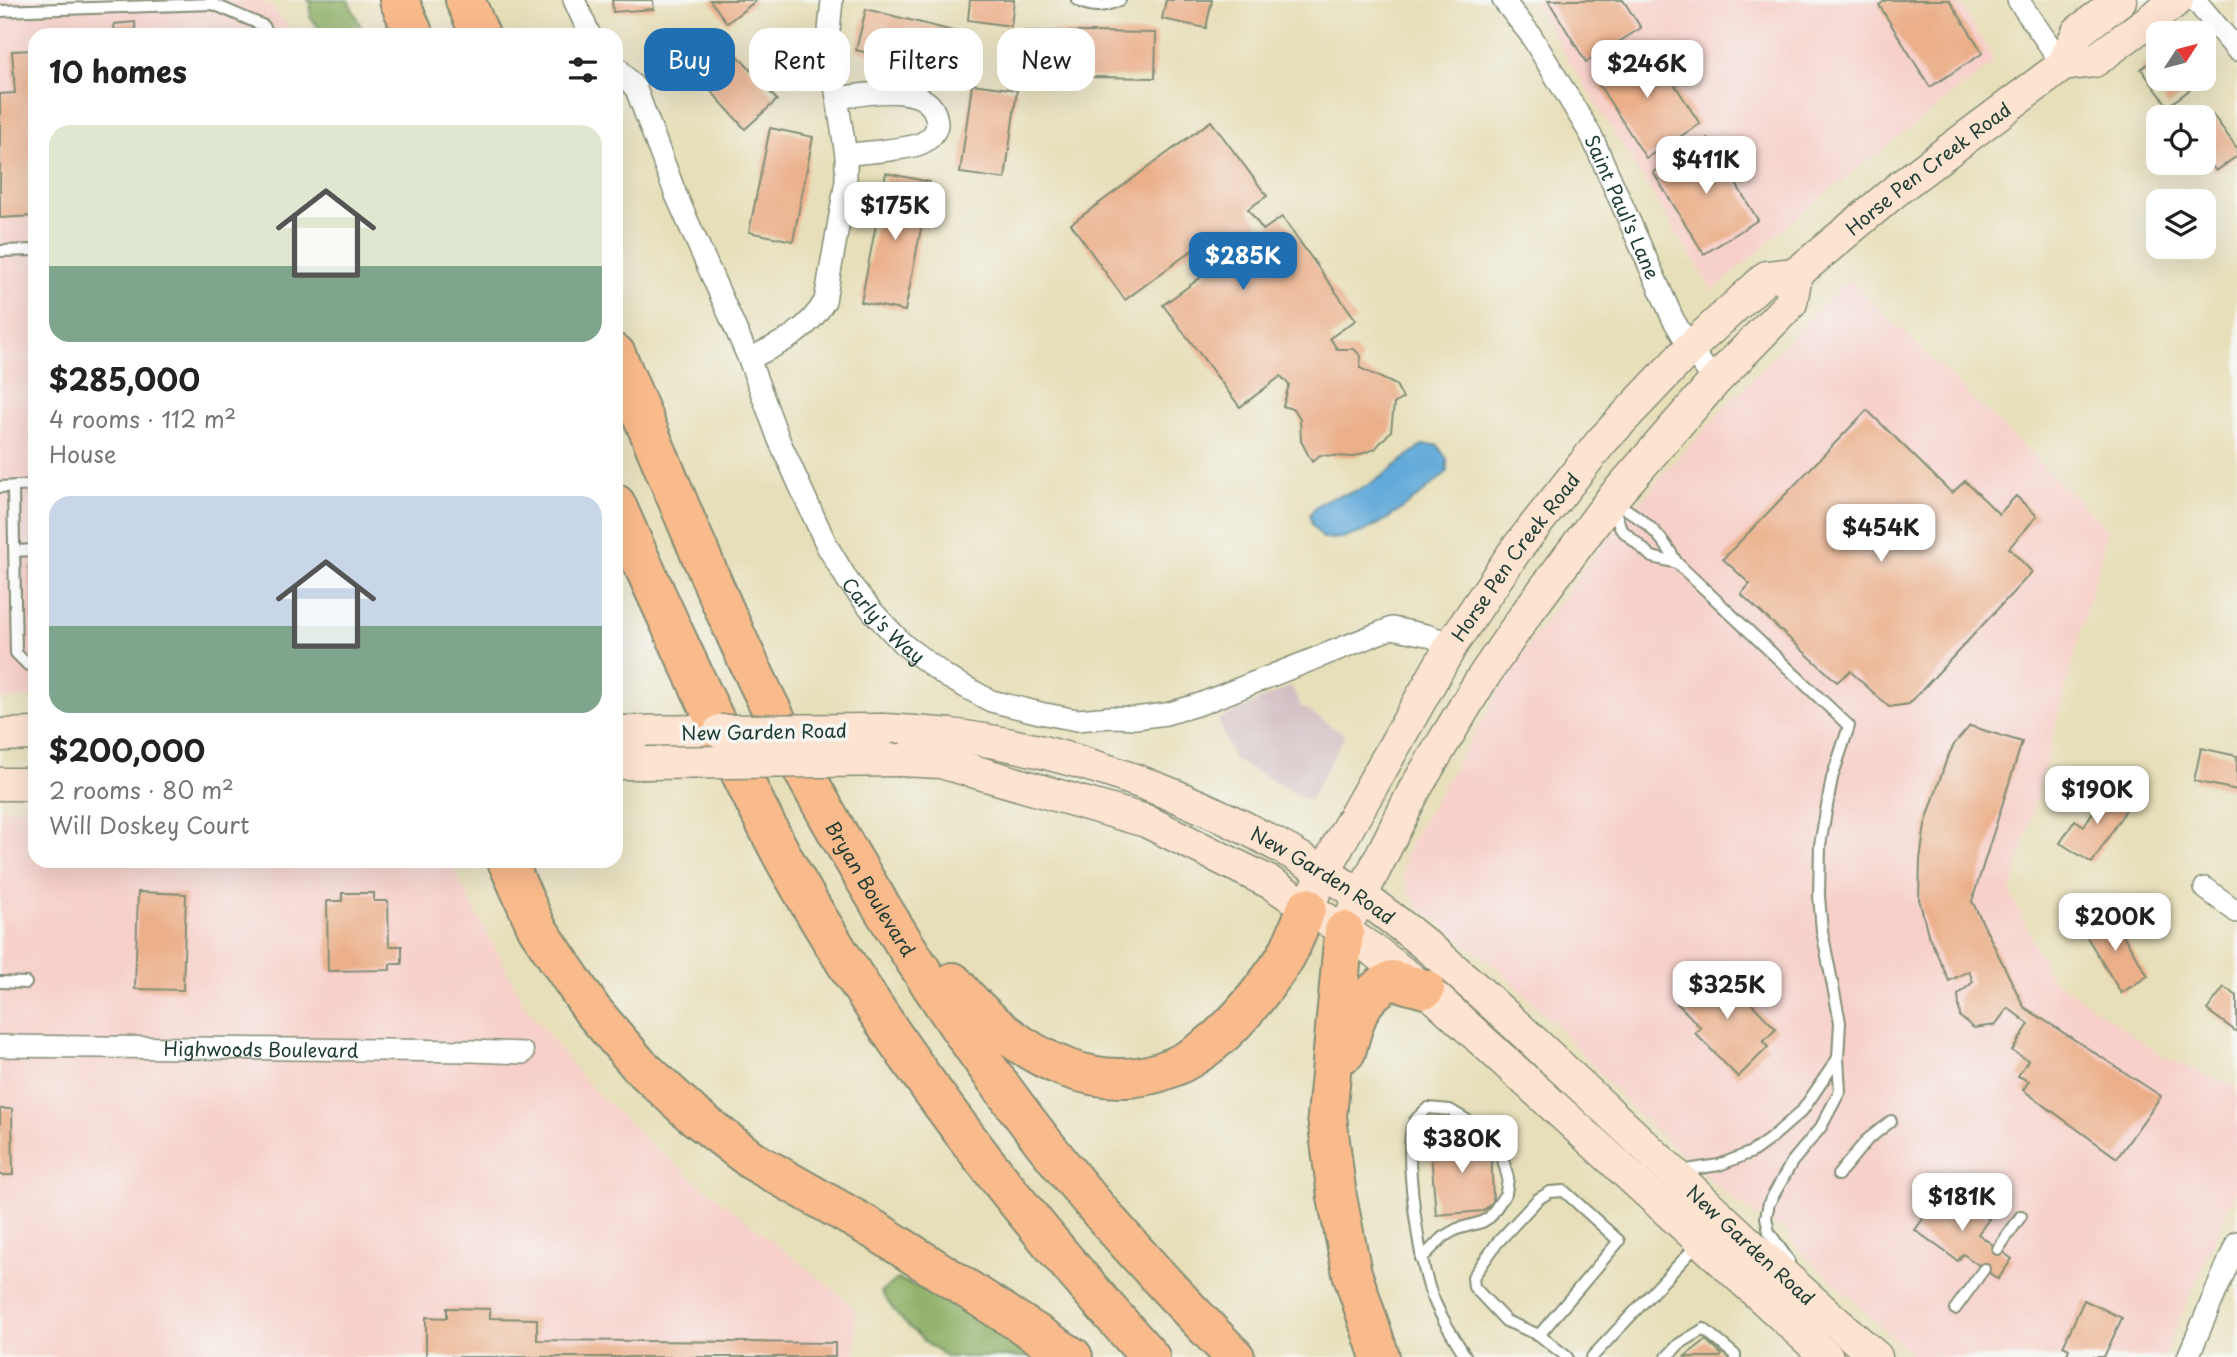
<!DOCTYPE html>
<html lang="en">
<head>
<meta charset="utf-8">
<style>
  body { margin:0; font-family:"Playpen Sans",sans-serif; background:#f6f6f6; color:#222; height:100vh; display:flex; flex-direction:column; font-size:26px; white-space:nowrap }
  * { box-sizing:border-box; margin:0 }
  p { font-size:23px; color:#767676 }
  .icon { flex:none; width:38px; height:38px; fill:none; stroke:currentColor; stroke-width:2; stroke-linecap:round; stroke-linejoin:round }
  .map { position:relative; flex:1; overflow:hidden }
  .panel { position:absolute; left:28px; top:28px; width:595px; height:840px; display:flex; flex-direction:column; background:#fff; border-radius:21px; box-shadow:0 7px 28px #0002 }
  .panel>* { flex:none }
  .top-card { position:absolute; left:644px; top:28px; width:665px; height:63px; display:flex; gap:14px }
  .needle { width:46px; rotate:54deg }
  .buttons { position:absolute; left:2146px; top:21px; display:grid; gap:14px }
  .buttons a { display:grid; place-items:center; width:70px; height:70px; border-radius:14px; background:#fff; box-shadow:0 7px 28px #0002; font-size:35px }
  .price { position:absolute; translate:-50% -60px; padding:0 16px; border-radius:14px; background:#fff; color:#222; font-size:23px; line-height:46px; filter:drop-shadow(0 2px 4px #0008) }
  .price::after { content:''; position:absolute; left:50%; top:42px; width:21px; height:16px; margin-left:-10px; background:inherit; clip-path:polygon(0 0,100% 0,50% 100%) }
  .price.selected { background:#1f6fb2; color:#fff }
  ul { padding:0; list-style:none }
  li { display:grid; align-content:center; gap:14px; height:371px; padding:0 21px }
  li span { display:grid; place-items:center; height:217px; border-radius:21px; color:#555 }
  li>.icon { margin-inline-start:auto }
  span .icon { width:126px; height:126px; fill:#fffc; stroke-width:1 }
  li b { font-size:30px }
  h2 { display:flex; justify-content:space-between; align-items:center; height:84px; padding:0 21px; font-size:30px }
  .pill { padding:0 24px; border-radius:21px; background:#fff; box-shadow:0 7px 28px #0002; font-size:24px; line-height:63px }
  .pill.selected { background:#1f6fb2; color:#fff }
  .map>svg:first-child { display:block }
  .built { fill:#f7d0ca }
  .industrial { fill:#d2bec2 }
  .forest { fill:#8aac60; stroke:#54744a; stroke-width:2 }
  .water { fill:#62aad9; stroke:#407486; stroke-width:2 }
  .building { fill:#ebaf89 }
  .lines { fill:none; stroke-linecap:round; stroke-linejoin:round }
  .lane-casing { stroke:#838e76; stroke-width:14 }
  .street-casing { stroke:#838e76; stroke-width:24 }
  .secondary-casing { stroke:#838e76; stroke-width:35 }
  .highway-casing { stroke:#838e76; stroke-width:42 }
  .lane { stroke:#fff; stroke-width:10 }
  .street { stroke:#fff; stroke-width:21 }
  .secondary { stroke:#fde4d1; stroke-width:32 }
  .highway { stroke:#fabb8c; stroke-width:38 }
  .secondary-bridge-casing { stroke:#838e76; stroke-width:35; stroke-linecap:butt }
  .secondary-bridge { stroke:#fde4d1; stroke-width:32 }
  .labels { text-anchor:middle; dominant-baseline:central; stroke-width:7; stroke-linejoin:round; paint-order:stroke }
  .street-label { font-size:19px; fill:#1f3d34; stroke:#f6f6f2 }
</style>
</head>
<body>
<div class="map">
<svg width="2237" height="1357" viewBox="0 0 2237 1357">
  <rect width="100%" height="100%" fill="#f6f6f2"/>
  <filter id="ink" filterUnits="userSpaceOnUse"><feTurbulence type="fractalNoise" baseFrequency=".0143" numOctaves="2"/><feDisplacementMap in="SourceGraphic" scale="14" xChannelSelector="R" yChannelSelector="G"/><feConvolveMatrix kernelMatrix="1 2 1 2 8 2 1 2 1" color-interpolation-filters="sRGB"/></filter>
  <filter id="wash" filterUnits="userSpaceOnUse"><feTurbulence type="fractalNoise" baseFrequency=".00686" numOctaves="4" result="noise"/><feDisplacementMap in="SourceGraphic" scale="28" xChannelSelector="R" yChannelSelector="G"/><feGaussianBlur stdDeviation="1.57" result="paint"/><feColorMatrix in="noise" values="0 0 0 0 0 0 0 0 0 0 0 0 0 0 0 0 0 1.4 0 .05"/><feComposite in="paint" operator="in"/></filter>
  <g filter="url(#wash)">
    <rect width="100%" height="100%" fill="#e7dfb9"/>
    <g class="built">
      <polygon points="0,0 258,0 272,7 295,35 35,35 35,697 0,699"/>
      <polygon points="1531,0 1958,0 1995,62 1810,206 1713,291"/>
      <polygon points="1849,279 2108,529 2011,893 2049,976 2164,1057 2237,1087 2237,1188 2163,1357 1913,1357 1793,1243 1787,1233 1745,1208 1721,1190 1630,1106 1552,1021 1499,970 1417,905 1408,891 1403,873 1404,859 1413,837 1519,658 1584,568 1666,471 1795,332"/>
      <polygon points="35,807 35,861 449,861 525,1005 584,1080 652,1146 829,1286 856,1310 855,1357 0,1357 0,808"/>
    </g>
    <polygon class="industrial" points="1291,686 1301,706 1345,735 1309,801 1233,759 1218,720"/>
    <g class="forest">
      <polygon points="308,0 348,0 365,35 325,35 310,17 311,3"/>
      <polygon points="898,1279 958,1303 1050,1357 947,1357 927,1344 898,1316 881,1292"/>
    </g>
    <path class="water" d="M1423,445H1437L1447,459V472C1417,498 1365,545 1323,538L1312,525L1310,514C1325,493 1338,499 1358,490C1383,479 1401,460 1423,445Z"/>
    <g id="blocks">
      <g class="building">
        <polygon points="612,0 653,0 654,9 613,12"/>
        <polygon points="710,0 757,0 727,23"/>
        <polygon points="970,0 1014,0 1011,26 968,20"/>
        <polygon points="1166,0 1212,0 1206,28 1162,19"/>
        <polygon points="1548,0 1623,0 1641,28 1586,62"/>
        <polygon points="1886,0 1949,0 1983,53 1930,87 1879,5"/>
        <polygon points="866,9 969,35 959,76 856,50"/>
        <polygon points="135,22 136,35 115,35 114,24"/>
        <polygon points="1024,31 1156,33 1155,78 1024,76"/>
        <polygon points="718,33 777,100 745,129 685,62"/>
        <polygon points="1648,43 1700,124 1646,158 1594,77"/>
        <polygon points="35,50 35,216 0,218 0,94 15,93 12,51"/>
        <polygon points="2158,56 2158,79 2185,79 2192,88 2168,106 2141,69"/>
        <polygon points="972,84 1017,90 1005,179 960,173"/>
        <polygon points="2213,115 2237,148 2237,156 2216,171 2203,154 2203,122"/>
        <polygon points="1211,121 1267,196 1248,209 1263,230 1282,217 1356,320 1330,338 1337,349 1354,349 1361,356 1360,368 1396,385 1403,398 1394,404 1391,431 1375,449 1353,457 1320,455 1312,462 1301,441 1300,419 1295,410 1283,406 1289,385 1281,376 1240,407 1163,305 1215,267 1198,246 1125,300 1071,224"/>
        <polygon points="770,128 813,137 793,241 749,232"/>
        <polygon points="1708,138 1758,220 1704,254 1653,172"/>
        <polygon points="886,173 930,182 905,311 861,302"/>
        <polygon points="1867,410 1952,493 1965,481 1999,514 2016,496 2037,516 2009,548 2032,572 1909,704 1889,707 1850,671 1837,682 1741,594 1750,584 1723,559"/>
        <polygon points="29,566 35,566 35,623 32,623"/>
        <polygon points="1970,726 2022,742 1972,901 2024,1007 2161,1096 2117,1158 2023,1090 2029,1081 2018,1076 2028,1060 2012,1051 2029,1024 2008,1008 1995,1025 1974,1028 1960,1017 1958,995 1973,982 1969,971 1949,981 1928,934 1919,899 1920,860 1925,825 1947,758 1955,743"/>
        <polygon points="2201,748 2237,756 2237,790 2194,781"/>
        <polygon points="2109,786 2132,800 2092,863 2060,843 2075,820 2084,826"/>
        <polygon points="138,892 186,894 183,990 135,989"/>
        <polygon points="342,893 374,893 374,901 388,901 389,946 402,946 402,964 390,964 390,970 328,971 327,901 342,901"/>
        <polygon points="2109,912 2148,976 2121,993 2082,929"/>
        <polygon points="1715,966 1776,1029 1763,1042 1768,1047 1738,1077 1695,1033 1701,1028 1677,1003"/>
        <polygon points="2224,987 2237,996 2237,1032 2207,1010"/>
        <polygon points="0,1109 12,1109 13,1175 0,1175"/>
        <polygon points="1477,1137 1491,1146 1493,1202 1483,1211 1436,1215 1430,1141"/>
        <polygon points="1945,1188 1989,1219 1978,1234 2012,1259 1998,1279 1963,1254 1958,1261 1915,1230"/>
        <polygon points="2084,1300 2122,1318 2104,1357 2066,1357 2069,1349 2063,1346"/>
        <polygon points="447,1308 490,1309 490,1318 537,1319 537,1340 835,1343 835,1357 426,1357 426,1317 447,1318"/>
        <polygon points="1706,1340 1722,1355 1720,1357 1684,1357"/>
      </g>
    </g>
  </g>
  <g filter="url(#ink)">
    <use href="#blocks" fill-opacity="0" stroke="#838e76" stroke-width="2"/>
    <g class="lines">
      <g class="lane-casing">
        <g id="lane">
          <path d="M1077,0C1092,9 1105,7 1120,0"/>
          <polyline points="0,11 213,4 264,26 269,35"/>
          <polyline points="0,251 35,250"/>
          <polyline points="0,487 35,485"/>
          <polyline points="13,488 16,653 28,665 35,664"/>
          <path d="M1613,501C1642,518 1661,533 1677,563L1849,726L1832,778L1820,845L1819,896L1822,931L1840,1022L1838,1058L1840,1091L1821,1127L1792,1162L1769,1203L1766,1217L1769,1232L1789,1261"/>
          <polyline points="1613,506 1621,529 1652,557 1677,563"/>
          <polyline points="15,551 35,550"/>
          <polyline points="0,982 26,983"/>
          <polyline points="1680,1171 1719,1165 1752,1152 1770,1139 1802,1111 1838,1058"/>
          <polyline points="1838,1175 1867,1140 1891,1121"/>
          <polyline points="1998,1249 2021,1216"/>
          <path d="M1421,1259L1443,1237L1457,1229L1482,1222L1490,1217L1506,1193L1508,1178L1499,1145L1482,1129L1450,1110L1428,1108C1421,1114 1414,1119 1412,1129C1405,1162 1419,1257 1430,1290C1438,1313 1453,1336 1466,1357"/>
          <polyline points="1955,1309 1984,1269"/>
          <polyline points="1539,1335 1619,1241 1564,1191 1550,1192 1538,1199 1497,1243 1473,1277 1474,1287 1506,1321 1539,1335 1567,1357"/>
          <polyline points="1592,1357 1699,1243"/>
          <polyline points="1667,1357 1679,1344 1704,1329 1735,1355 1735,1357"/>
        </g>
      </g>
      <g class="street-casing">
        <g id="street">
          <polyline points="574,0 590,35"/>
          <path id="s1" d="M1503,0L1530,34L1591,135L1673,319L1690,348L1715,381"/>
          <polyline points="2018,0 2063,65"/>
          <polyline points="2195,0 2237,50"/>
          <path id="s2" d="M616,66L636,89L676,195L749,359L779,440L827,546L848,581L873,612L903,644L947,677L991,701L1040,713L1077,720L1111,717L1135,718L1166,714L1200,704L1392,628L1426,635L1452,644"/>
          <path d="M838,98C865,94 934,79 937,123C937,132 929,140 922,143C908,150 864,152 846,155"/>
          <path d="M749,359C781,343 806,333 825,301L846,181V155L828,41L832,0"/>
          <polyline points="2205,888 2237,912"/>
          <path id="s3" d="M0,1046L471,1051L523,1053"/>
          <polyline points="2188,1357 2237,1242"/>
        </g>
      </g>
      <g class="secondary-casing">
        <g id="secondary">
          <polyline points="2063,65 2078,32 2120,0"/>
          <path id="s4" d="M883,730C905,731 928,733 950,735C1081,751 1210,802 1322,871C1412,925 1488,999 1564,1070C1668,1167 1769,1265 1876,1357"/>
          <polyline points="616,732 720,731"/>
          <polyline points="0,735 35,734"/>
          <polyline points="901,760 941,762 1146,821 1271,883 1376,952 1438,1000 1827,1357"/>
          <polyline points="616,763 646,763"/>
          <polyline points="0,784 35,784"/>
          <path id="s5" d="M1307,907L1341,840L1452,644L1515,551L1602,441L1690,348L1767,277L1796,274L1900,187L2063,65L2094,61L2177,0"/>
          <polyline points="1352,914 1415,789 1481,680 1526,614 1611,500 1715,381 1791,303 1796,274"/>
        </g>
      </g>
      <g class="highway-casing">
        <g id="highway">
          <polyline points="399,0 414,35"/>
          <polyline points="465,0 480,35"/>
          <path id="s6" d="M616,354C677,496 732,642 807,778C881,913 966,1047 1063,1167C1116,1233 1175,1296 1235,1357"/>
          <path d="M616,504C647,576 680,646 713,716C738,767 761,818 789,868C889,1046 1013,1206 1150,1357"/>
          <polyline points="507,861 537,928 592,1010 639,1065 692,1114 753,1161 878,1232 1073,1357"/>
          <polyline points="1344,931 1327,1117 1337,1197 1352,1273 1380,1357"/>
          <path d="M953,982C1013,1055 1110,1114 1200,1052C1233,1030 1261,993 1283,961C1293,945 1300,925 1307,907"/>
          <path d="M1346,1052C1355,1019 1359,996 1392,980L1425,989"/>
        </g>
      </g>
      <use href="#lane" class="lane"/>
      <use href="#street" class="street"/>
      <use href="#secondary" class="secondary"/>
      <use href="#highway" class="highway"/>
      <g class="secondary-bridge-casing">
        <g id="secondary-bridge">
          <polyline points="720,731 883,730"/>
          <polyline points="646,763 901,760"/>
        </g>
      </g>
      <use href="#secondary-bridge" class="secondary-bridge"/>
    </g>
  </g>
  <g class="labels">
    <g class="street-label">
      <text stroke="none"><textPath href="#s5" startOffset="984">Horse Pen Creek Road</textPath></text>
      <text stroke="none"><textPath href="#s1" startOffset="240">Saint Paul's Lane</textPath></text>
      <text stroke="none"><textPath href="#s5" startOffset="408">Horse Pen Creek Road</textPath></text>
      <text stroke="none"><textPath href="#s2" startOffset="620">Carly's Way</textPath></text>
      <text transform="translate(764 731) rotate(-1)">New Garden Road</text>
      <text stroke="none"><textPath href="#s4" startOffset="469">New Garden Road</textPath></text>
      <text stroke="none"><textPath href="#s6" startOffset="593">Bryan Boulevard</textPath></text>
      <text stroke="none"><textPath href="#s3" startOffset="261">Highwoods Boulevard</textPath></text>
      <text stroke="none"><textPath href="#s4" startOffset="1036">New Garden Road</textPath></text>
    </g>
  </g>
</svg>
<div class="buttons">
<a><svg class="needle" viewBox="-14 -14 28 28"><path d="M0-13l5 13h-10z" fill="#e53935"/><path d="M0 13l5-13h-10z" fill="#767676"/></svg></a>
<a><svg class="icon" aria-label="locate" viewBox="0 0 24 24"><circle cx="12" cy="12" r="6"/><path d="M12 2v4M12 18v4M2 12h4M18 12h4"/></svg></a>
<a><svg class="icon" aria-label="layers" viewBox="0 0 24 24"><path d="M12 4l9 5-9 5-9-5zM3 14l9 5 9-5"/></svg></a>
</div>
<b class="price" style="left:1647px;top:100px">$246K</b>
<b class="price" style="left:1706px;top:196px">$411K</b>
<b class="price" style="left:895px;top:242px">$175K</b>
<b class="price selected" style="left:1243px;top:292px">$285K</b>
<b class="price" style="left:1881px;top:564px">$454K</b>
<b class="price" style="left:2097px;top:826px">$190K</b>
<b class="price" style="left:2115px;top:953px">$200K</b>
<b class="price" style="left:1727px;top:1021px">$325K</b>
<b class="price" style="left:1462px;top:1175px">$380K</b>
<b class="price" style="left:1962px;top:1233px">$181K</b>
<div class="top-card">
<a class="pill selected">Buy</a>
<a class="pill">Rent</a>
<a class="pill">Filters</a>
<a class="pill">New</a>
</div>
<section class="panel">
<h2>10 homes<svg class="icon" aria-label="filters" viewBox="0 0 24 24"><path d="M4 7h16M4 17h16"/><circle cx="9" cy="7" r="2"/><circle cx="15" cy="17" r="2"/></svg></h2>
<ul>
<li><span style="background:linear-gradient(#dfe7d0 65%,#7fa58c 0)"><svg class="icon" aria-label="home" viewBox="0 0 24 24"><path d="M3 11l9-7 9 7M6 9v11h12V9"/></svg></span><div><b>$285,000</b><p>4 rooms · 112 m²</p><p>House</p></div></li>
<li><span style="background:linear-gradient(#c9d6e8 60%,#7fa58c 0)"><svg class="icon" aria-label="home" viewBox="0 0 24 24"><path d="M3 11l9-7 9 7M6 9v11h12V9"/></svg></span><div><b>$200,000</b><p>2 rooms · 80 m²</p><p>Will Doskey Court</p></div></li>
</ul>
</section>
</div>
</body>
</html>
